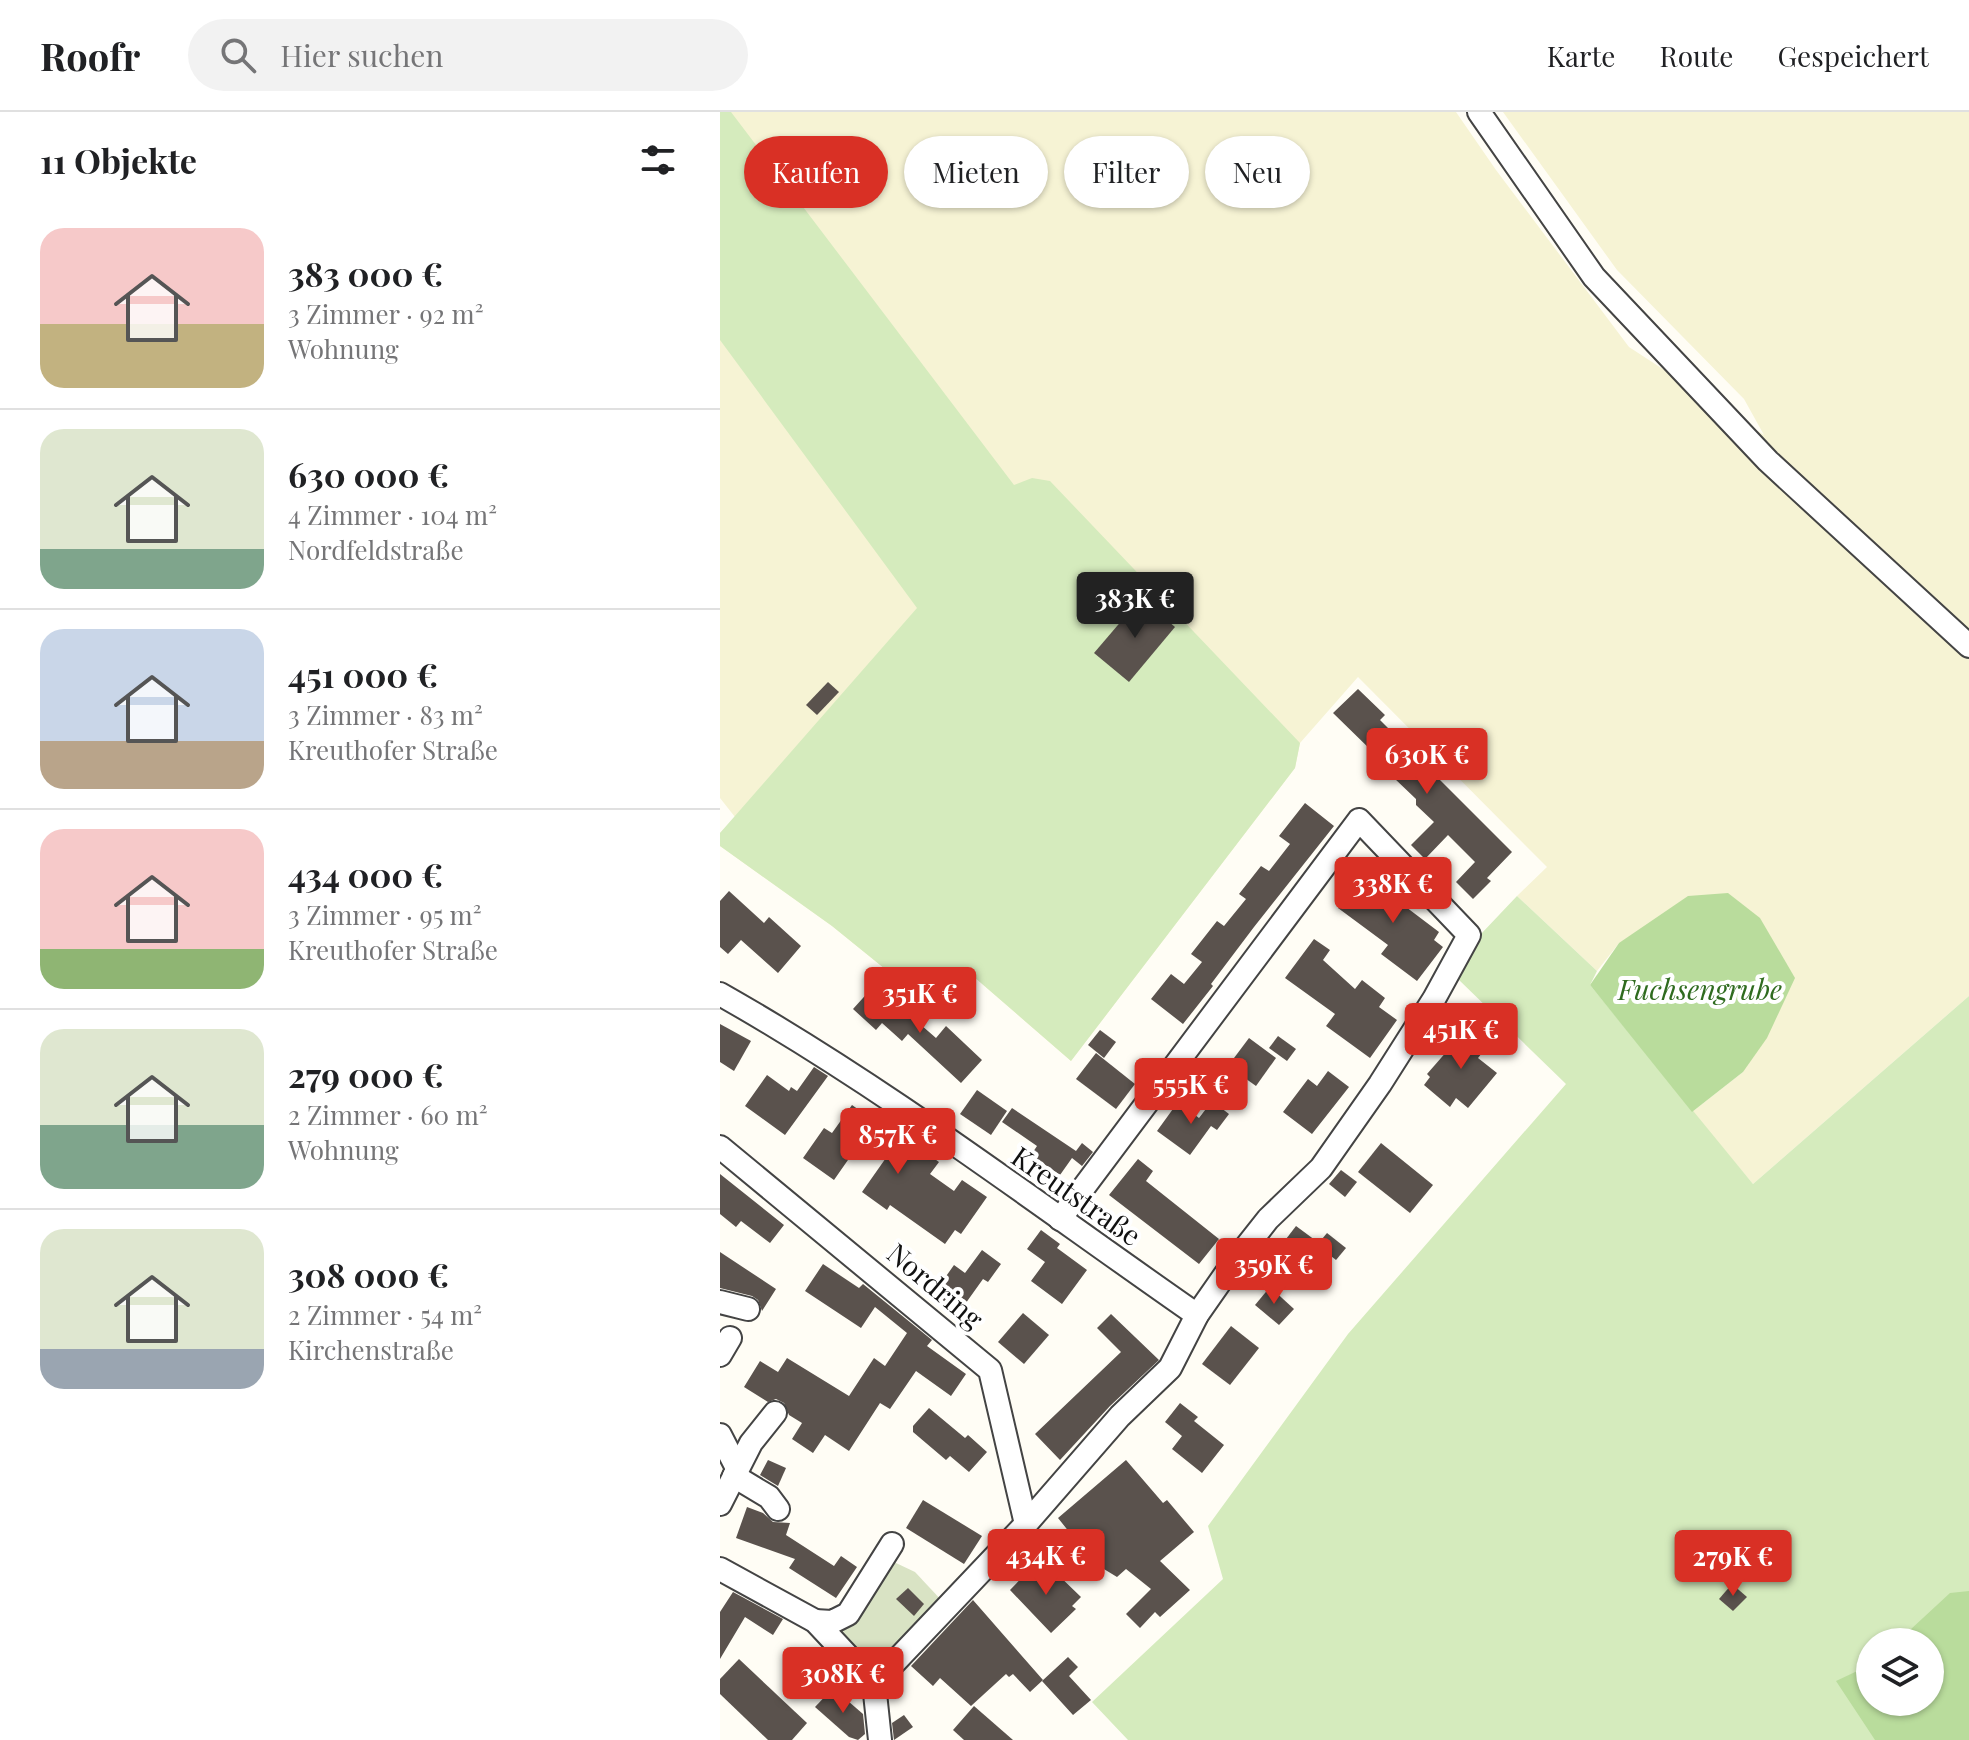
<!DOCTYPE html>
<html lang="de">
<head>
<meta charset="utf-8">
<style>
  body { margin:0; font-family:"Playfair Display",serif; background:#f2f2f2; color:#202124; height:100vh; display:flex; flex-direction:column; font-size:30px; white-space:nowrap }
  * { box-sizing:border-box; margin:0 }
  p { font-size:26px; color:#757577 }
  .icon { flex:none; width:44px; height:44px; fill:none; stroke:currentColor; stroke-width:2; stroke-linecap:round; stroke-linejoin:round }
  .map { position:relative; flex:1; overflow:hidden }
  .panel { display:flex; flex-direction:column; background:#fff; width:720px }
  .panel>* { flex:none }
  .hud { position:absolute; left:24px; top:24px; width:760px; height:72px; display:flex; gap:16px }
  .fabs { position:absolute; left:1136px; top:1516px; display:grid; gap:16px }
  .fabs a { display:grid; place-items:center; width:88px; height:88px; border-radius:50%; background:#fff; box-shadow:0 2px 6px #0004; font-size:40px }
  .price { position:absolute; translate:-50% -68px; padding:0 18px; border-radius:8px; background:#d93025; color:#fff; font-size:26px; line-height:52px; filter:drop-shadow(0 2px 4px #0008) }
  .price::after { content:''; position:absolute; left:50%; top:48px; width:24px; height:18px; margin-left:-12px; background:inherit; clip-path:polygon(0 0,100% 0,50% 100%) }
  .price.active { background:#222; color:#fff }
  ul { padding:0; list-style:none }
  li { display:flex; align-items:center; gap:24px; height:200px; padding:0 40px }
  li+li { border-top:2px solid #e0e0e0 }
  li span { display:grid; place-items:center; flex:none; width:224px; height:160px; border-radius:24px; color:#555 }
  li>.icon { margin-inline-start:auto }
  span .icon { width:96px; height:96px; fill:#fffc; stroke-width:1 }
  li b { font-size:34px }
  h2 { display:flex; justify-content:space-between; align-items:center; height:96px; padding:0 40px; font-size:34px }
  .pill { padding:0 28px; border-radius:36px; background:#fff; box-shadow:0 2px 6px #0004; font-size:28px; line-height:72px }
  .pill.active { background:#d93025; color:#fff }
  header { display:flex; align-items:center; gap:48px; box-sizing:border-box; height:112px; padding:0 40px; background:#fff; border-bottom:2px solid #e0e0e0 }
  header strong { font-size:38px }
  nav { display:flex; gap:44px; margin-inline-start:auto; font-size:28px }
  .search { width:560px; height:72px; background:#f2f2f2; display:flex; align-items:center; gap:20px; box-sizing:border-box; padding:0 28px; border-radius:44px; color:#757577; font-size:30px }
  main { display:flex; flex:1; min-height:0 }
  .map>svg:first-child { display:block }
  .farmland { fill:#f6f3d4 }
  .green { fill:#d5ebbd; fill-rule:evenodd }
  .forest { fill:#b9dc9c }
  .cemetery { fill:#d9e3c4 }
  .building { fill:#5a524d }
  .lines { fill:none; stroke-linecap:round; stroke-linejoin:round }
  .minor-casing { stroke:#444; stroke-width:26 }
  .minor { stroke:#fff; stroke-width:22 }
  .labels { text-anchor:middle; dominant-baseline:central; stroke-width:8; stroke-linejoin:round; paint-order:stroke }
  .park-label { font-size:28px; font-style:italic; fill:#2f6b1f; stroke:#fff }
  .street-label { font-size:28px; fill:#111; stroke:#fff }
</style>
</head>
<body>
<header>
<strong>Roofr</strong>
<div class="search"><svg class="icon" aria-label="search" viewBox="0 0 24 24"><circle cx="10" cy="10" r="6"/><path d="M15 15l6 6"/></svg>Hier suchen</div>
<nav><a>Karte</a><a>Route</a><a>Gespeichert</a></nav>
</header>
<main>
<section class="panel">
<h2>11 Objekte<svg class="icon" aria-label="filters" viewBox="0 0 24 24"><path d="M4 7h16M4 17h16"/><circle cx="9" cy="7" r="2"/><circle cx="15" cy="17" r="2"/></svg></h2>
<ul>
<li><span style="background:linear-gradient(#f6c9c9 60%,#c2b280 0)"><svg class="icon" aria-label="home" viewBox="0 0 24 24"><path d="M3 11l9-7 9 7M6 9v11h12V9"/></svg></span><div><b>383 000 €</b><p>3 Zimmer · 92 m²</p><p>Wohnung</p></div></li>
<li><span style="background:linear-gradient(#dfe7d0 75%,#7fa58c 0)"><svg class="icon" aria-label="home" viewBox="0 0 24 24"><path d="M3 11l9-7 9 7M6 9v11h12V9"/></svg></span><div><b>630 000 €</b><p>4 Zimmer · 104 m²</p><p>Nordfeldstraße</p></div></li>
<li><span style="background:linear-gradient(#c9d6e8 70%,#b9a48a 0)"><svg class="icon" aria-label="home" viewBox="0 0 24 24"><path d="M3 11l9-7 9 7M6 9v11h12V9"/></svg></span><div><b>451 000 €</b><p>3 Zimmer · 83 m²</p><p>Kreuthofer Straße</p></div></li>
<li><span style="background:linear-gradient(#f6c9c9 75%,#8fb573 0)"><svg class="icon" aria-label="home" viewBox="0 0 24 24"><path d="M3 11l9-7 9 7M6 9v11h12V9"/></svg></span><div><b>434 000 €</b><p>3 Zimmer · 95 m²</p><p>Kreuthofer Straße</p></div></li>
<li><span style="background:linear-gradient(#dfe7d0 60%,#7fa58c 0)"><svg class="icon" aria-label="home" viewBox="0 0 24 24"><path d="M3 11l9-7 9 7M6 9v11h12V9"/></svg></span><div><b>279 000 €</b><p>2 Zimmer · 60 m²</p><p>Wohnung</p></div></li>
<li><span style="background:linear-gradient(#dfe7d0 75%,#9aa5b1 0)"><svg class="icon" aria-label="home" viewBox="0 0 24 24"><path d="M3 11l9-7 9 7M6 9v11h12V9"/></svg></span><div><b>308 000 €</b><p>2 Zimmer · 54 m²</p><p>Kirchenstraße</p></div></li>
</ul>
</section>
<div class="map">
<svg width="1249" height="1628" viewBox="0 0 1249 1628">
  <rect width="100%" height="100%" fill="#fffdf5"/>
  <polygon class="farmland" points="0,0 736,0 776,58 909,235 1044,323 1024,287 897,158 783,0 1249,0 1249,884 1033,1072 972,1000 1023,960 899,831 877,859 797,784 827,755 638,565 580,631 575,656 351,949 246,858 212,895 112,814 0,734 0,721 15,705 0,686"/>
  <g class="green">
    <polygon points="0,0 11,0 294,373 312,366 330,369 580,631 575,656 351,949 246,858 212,895 112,814 0,734 0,721 197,496 0,228"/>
    <path d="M797,784L877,859L870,873L1033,1072L1249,884V1628H408L372,1590L503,1467L488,1414L628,1222L846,972L738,867L761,822ZM1150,1530H1210V1590H1150Z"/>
  </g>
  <g class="forest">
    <polygon points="1008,781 1040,806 1075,866 1047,926 1023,960 972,1000 870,873 899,831 968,784"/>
    <polygon points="1249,1479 1249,1628 1155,1628 1116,1569 1150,1553 1150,1590 1210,1590 1210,1530 1177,1530 1230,1481"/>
  </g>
  <polygon class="cemetery" points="157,1442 195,1460 223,1490 172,1544 145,1555 112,1519"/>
  <g class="building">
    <polygon points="421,486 455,515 409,570 374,541"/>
    <polygon points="108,570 119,580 97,603 86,593"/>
    <polygon points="638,577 665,603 660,608 792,740 767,766 771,769 753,787 736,770 755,750 728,723 705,747 691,733 714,710 696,693 696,687 652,645 655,642 613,601"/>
    <polygon points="585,691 614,714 534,815 491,872 493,874 463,912 431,887 451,862 464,872 482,850 471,842 497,809 504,814 526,787 519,782 541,754 549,759 570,732 559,724"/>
    <polygon points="647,757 677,779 675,782 684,789 682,792 719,820 714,828 723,835 697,869 661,842 668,833 618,796"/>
    <polygon points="9,779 44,811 49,805 81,834 58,861 21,828 8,842 0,835 0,789"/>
    <polygon points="594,827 610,838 603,848 635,877 642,868 665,886 659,895 677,908 650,946 606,914 615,902 565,866"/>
    <polygon points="152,876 175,896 178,893 216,926 226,914 262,948 241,971 188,922 182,929 162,911 156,918 133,897"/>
    <polygon points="0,912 31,929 14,959 0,950"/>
    <polygon points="749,914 770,931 758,946 777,961 748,996 736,986 730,995 704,973 710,965 707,962"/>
    <polygon points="380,918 396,930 384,946 368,933"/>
    <polygon points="558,924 576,937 567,949 549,936"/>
    <polygon points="529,926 556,946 536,974 508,954"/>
    <polygon points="376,941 415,972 396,997 356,967"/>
    <polygon points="94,955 108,964 65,1023 25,994 47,963 69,979 71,975 77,979"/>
    <polygon points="608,959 629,975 592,1022 563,1000 588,967 597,974"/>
    <polygon points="257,978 287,999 271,1023 240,1002"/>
    <polygon points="492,989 509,1002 497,1018 491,1014 470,1043 437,1019 458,990 479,1006"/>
    <polygon points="132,993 200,1041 202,1038 219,1050 210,1062 234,1079 242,1068 267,1085 241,1122 235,1118 225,1132 170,1093 167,1098 142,1080 168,1043 144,1025 114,1068 83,1046 104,1016 112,1021"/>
    <polygon points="292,996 356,1039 362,1031 373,1040 362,1054 352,1046 340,1063 311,1043 317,1034 282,1010"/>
    <polygon points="661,1031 713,1073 690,1101 638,1060"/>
    <polygon points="418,1047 433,1059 426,1069 499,1127 479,1152 389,1083"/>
    <polygon points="621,1058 637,1070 625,1085 609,1072"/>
    <polygon points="0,1062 64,1113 50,1131 21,1109 16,1115 0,1102"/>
    <polygon points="576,1114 599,1131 572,1165 550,1148"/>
    <polygon points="321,1118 340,1132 337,1136 367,1158 342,1192 311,1169 325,1150 307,1137"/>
    <polygon points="607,1121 626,1136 616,1148 597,1133"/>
    <polygon points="262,1138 281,1152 268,1170 263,1167 238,1202 212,1184 234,1153 245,1161"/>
    <polygon points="0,1140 56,1177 42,1199 38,1188 32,1184 0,1176"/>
    <polygon points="103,1152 139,1176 143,1172 212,1228 207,1234 246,1262 231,1284 196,1259 170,1297 160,1291 129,1339 105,1323 93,1341 72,1327 82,1311 69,1303 64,1291 56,1287 48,1290 24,1275 40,1249 58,1260 67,1246 129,1284 154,1246 165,1254 187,1221 155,1195 141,1216 85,1179"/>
    <polygon points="550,1175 574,1197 559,1213 535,1193"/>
    <polygon points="303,1201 329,1223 304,1252 278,1230"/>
    <polygon points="391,1202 439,1248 390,1294 340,1348 315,1322 401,1240 377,1216"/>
    <polygon points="511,1214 539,1236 510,1273 482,1252"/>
    <polygon points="460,1291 478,1305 474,1309 504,1333 482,1361 452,1337 462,1324 445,1310"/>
    <polygon points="209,1296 245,1326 248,1323 267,1340 249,1360 230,1344 226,1348 193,1320 193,1314"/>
    <polygon points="48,1348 66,1356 58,1374 40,1363"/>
    <polygon points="406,1348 443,1391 447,1388 474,1420 440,1449 470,1478 440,1505 435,1500 420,1516 406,1502 431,1477 406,1457 397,1465 374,1451 338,1406"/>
    <polygon points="203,1388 262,1424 244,1452 186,1416"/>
    <polygon points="27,1395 43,1401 53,1410 70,1411 66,1423 114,1454 121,1444 137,1455 116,1486 69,1456 75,1447 16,1426"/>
    <polygon points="313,1454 324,1465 332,1457 361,1485 352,1494 356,1497 331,1521 290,1478"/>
    <polygon points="1012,1472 1027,1485 1013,1499 999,1487"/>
    <polygon points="188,1476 204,1492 194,1504 176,1487"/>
    <polygon points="13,1480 63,1507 53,1523 25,1505 0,1547 0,1500"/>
    <polygon points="253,1488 323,1568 310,1580 293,1562 289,1565 286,1562 251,1594 220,1566 213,1574 191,1554"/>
    <polygon points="348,1545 358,1555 349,1564 371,1588 353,1603 322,1569"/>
    <polygon points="19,1547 87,1611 72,1628 48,1628 0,1582 0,1567"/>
    <polygon points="113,1576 143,1602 145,1622 138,1628 129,1625 95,1595"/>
    <polygon points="254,1594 293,1628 244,1628 233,1618"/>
    <polygon points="184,1603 193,1615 174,1628 172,1611"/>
  </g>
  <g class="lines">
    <g class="minor-casing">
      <g id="minor">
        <polyline points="759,0 874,165 1048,349 1249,534"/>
        <path d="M0,882C166,976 320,1094 477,1203"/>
        <polyline points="0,1035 270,1258 306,1412"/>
        <polyline points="0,1190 28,1197"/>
        <polyline points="0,1243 10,1226"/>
        <polyline points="0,1323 17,1356"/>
        <polyline points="14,1364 49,1385 58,1397"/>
        <polyline points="0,1392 31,1331 55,1301"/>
        <polyline points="0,1457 95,1509 154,1572 160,1628"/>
        <polyline points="95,1509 112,1510 128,1502 172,1432"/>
        <polyline points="154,1572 306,1412 400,1304 450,1256 477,1203 514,1150 548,1107 601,1056 660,972 714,887 749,823 639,708 340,1107"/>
      </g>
    </g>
    <use href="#minor" class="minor"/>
  </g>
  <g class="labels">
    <g class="park-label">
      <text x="980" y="876">Fuchsengrube</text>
    </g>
    <g class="street-label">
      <text transform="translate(357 1083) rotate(35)">Kreutstraße</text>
      <text transform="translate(216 1173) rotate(40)">Nordring</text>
    </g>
  </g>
</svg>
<div class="fabs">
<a><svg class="icon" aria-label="layers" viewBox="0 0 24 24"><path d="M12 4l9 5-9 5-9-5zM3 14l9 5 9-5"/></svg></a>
</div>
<b class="price active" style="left:415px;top:528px">383K €</b>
<b class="price" style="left:707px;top:684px">630K €</b>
<b class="price" style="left:673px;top:813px">338K €</b>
<b class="price" style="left:200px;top:923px">351K €</b>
<b class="price" style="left:741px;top:959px">451K €</b>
<b class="price" style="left:471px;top:1014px">555K €</b>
<b class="price" style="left:178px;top:1064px">857K €</b>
<b class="price" style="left:554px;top:1194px">359K €</b>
<b class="price" style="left:326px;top:1485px">434K €</b>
<b class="price" style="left:1013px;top:1486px">279K €</b>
<b class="price" style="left:123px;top:1603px">308K €</b>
<div class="hud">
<a class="pill active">Kaufen</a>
<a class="pill">Mieten</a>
<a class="pill">Filter</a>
<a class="pill">Neu</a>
</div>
</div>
</main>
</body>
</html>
